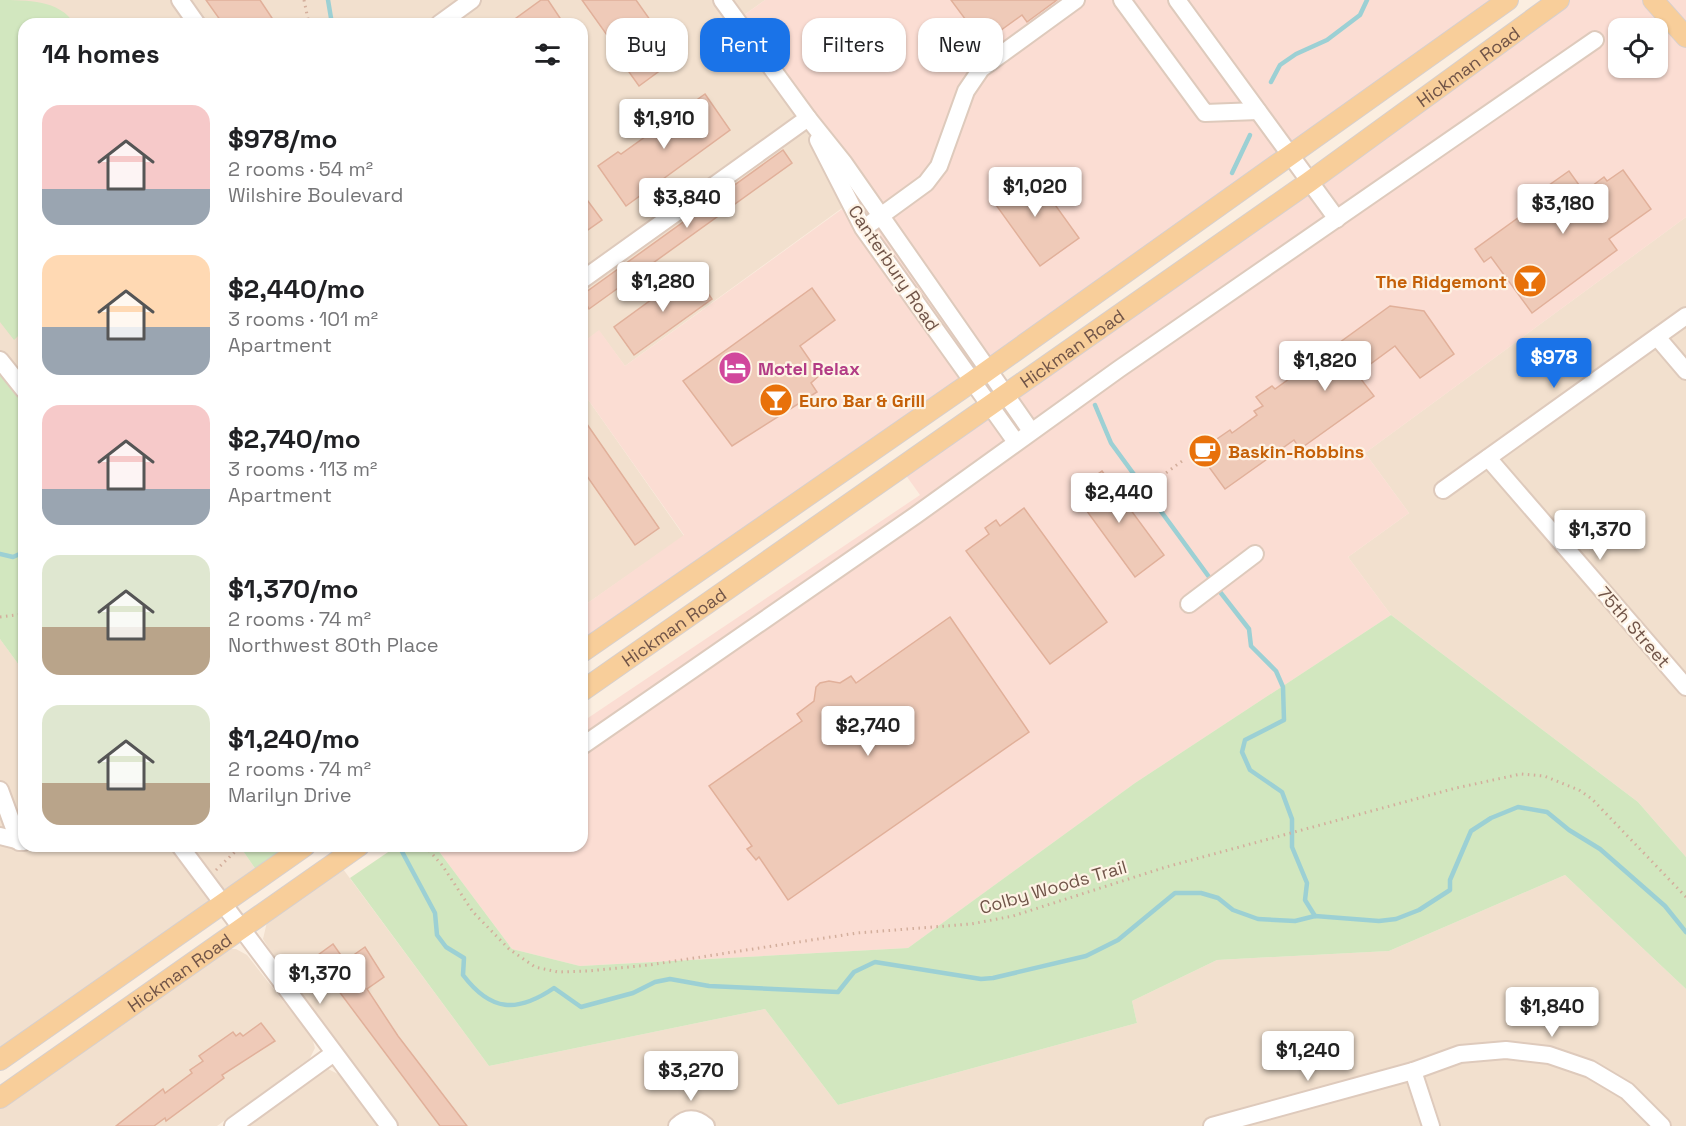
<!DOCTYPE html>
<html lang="en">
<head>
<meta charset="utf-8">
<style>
  body { margin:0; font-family:"Space Grotesk",sans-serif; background:#f6f6f6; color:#202124; height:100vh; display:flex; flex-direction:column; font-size:22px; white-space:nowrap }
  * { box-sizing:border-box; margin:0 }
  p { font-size:20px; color:#757577 }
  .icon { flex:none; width:33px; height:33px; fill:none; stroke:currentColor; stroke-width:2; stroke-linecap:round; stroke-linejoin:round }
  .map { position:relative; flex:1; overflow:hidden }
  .panel { position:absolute; left:18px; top:18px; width:570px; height:834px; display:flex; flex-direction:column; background:#fff; border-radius:18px; box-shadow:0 2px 4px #0004 }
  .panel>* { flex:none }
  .guide { position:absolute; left:606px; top:18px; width:570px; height:54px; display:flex; gap:12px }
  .buttons { position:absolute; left:1608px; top:18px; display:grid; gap:12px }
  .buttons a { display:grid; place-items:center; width:60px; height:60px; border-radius:12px; background:#fff; box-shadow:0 2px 4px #0004; font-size:30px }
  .price { position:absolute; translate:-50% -51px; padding:0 14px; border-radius:6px; background:#fff; color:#222; font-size:20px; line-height:39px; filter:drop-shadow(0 2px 3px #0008) }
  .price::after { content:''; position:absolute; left:50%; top:36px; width:18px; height:14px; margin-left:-9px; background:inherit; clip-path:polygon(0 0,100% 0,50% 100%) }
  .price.selected { background:#1a73e8; color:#fff }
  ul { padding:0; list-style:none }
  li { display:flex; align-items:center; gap:18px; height:150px; padding:0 24px }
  li span { display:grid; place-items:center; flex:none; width:168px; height:120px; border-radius:18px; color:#555 }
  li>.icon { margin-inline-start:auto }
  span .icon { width:72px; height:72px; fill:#fffc; stroke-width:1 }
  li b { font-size:26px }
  h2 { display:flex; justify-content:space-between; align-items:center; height:72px; padding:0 24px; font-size:26px }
  .tag { padding:0 21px; border-radius:18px; background:#fff; box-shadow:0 2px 4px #0004; font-size:21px; line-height:54px }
  .tag.selected { background:#1a73e8; color:#fff }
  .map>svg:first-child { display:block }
  .residential { fill:#f2e0ce }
  .commercial { fill:#fbddd3; fill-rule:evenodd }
  .green { fill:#d2e7bf }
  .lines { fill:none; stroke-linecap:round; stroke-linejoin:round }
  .stream { stroke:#9cd0d4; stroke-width:4.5 }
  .building { fill:#efcab8; stroke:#e1b09a; stroke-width:1.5 }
  .minor-casing { stroke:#decabc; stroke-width:20 }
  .major-casing { stroke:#d7cfcc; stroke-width:22 }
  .path { stroke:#d3ae9c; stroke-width:3; stroke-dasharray:1.5 4.5; stroke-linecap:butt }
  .minor { stroke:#fff; stroke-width:16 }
  .major { stroke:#f8ce9a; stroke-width:20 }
  .labels { text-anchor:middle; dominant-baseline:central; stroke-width:4.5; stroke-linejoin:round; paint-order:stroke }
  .street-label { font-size:18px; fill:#705448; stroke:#fef3e5 }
  .food-label { font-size:18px; font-weight:bold; fill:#c56008; stroke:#fef3e5; text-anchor:start }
  .hotel-label { font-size:18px; font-weight:bold; fill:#b23c85; stroke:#fef3e5; text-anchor:start }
</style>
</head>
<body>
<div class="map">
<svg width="1686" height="1126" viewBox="0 0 1686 1126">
  <rect width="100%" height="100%" fill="#fbeee0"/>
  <g class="residential">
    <polygon points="0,0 765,0 737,20 808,118 849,203 625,366 599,331 582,343 582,24 24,24 24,390 0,360"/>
    <polygon points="1686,217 1686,857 1638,802 1391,615 1348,557 1409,513 1365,453"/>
    <polygon points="582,391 684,536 582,607"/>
    <polygon points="0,639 24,672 24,846 237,846 241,848 261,877 0,1060"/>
    <polygon points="343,869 489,1066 765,1009 838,1105 1137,1023 1132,1001 1217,960 1389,951 1565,875 1686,989 1686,1126 399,1126 279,965 263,939 267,922"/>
    <polygon points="230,949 236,949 247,955 312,1038 315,1048 310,1058 217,1126 0,1126 0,1107"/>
    <polygon points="328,1069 340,1075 378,1126 246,1126"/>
  </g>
  <g class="commercial">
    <polygon points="765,0 1508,0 582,652 582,607 684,535 582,391 582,343 599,330 625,366 849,204 808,118 736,21"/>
    <path d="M1559,0H1686V217L1365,453L1409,513L1348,557L1391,615L1135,783L908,948L580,966L512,949L435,846H582V722L920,495L900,467ZM1618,28H1658V68H1618Z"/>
  </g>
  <g class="green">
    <path d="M0,0C26,0 61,0 74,24H24V330L14,340L0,322Z"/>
    <polygon points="0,361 24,394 24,672 0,639"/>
    <polygon points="1391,615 1638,802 1686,857 1686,989 1565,875 1389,951 1217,960 1132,1001 1137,1023 838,1105 765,1009 489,1066 350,878 397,846 435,846 512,949 580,966 908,948 1135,783"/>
    <polygon points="237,846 305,846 261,877 241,848"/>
  </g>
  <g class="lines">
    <g class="stream">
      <polyline points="328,0 332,24"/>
      <polyline points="1271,82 1280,65 1296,54 1327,40 1360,15 1367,0"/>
      <polyline points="1232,173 1250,135"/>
      <polyline points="1095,405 1111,443 1212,581"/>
      <polyline points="0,554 13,557 24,552"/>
      <polyline points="1217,588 1249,629 1251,646 1276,671 1283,687 1284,720 1245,740 1242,752 1250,770 1282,792 1292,819 1292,847 1307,883 1305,900 1315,916"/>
      <path d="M399,846L435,913L437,935L446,947L464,958L463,975C491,1012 517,1013 554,988L581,1007L633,993L655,982L670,979L709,986L838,992L854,972L875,962L981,979L993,978L1086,956L1118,940L1175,893H1201L1218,898L1233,910L1258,919L1295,921L1315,916L1379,921L1396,919L1419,910L1450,890V880L1471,831L1491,818L1518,807L1547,812L1569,830L1600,849L1665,906L1686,932"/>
    </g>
  </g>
  <g class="building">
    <polygon points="206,0 260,0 276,24 223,24"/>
    <polygon points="541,0 548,0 564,24 508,24"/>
    <polygon points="582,0 636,0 677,58 639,86 624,65 627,63"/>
    <polygon points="951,0 1057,0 1027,22 1022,15 983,43"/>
    <polygon points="705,94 730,130 626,206 598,166 618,152 621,154"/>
    <polygon points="783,150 792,163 589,309 582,295"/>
    <polygon points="1030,170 1079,238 1040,266 991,198"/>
    <polygon points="1623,170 1651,209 1609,239 1617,250 1532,313 1491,257 1484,262 1475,249 1533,207 1528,200 1569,171 1584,192 1604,177 1607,181"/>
    <polygon points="582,193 602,220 582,234"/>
    <polygon points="692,270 712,299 634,355 614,327"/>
    <polygon points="812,288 835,320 800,346 820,375 811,383 817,392 732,446 683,381"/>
    <polygon points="1390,306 1424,311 1454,354 1420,378 1395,346 1357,374 1374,396 1300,449 1294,440 1225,489 1198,452 1230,430 1232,433 1257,415 1254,411 1263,406 1256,397 1272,386 1275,389"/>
    <polygon points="582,417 659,528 635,545 582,469"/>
    <polygon points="1102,471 1164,555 1135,577 1073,492"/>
    <polygon points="1024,508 1107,622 1050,664 966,551 989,534 985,528 996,520 1000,526"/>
    <polygon points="950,617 1029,732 788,900 759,857 756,860 747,849 752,846 709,786 802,721 797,714 814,701 816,687 820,683 829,681 840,683 851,676 856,683"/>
    <polygon points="333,944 345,961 365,947 384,977 367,989 398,1036 467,1126 440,1126 314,958"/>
    <polygon points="261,1023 275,1041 222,1075 224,1078 166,1121 165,1118 154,1126 116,1126 163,1089 165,1093 192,1073 190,1070 203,1061 199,1056 233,1032 236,1036 240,1033 243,1036"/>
  </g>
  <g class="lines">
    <g class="minor-casing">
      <g id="minor">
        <polyline points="180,0 197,24"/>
        <polyline points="722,0 808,118 844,163 1031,431"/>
        <polyline points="1122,0 1205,113 1258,111"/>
        <polyline points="1177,0 1337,219"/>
        <polyline points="439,24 472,0"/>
        <polyline points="818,140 863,228 1016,442"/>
        <polyline points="871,223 926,183 939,166 966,91 981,69 1076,0"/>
        <polyline points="582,280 808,118"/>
        <polyline points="1657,337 1686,371"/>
        <polyline points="0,360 24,390"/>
        <polyline points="1488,458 1686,687"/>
        <polyline points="1443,490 1686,316"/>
        <polyline points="1189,604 1255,554"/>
        <polyline points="582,746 916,515 1119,369 1595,40"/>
        <polyline points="0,790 19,842"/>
        <polyline points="0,836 24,842"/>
        <polyline points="180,846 389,1126"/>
        <polyline points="1413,1071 1431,1126"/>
        <polyline points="233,1126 334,1053"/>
        <path d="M677,1126C686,1117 696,1117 706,1126"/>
        <polyline points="1212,1126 1413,1071 1460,1054 1506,1050 1549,1055 1590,1069 1627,1091 1662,1126"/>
      </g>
    </g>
    <g class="major-casing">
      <g id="major">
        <polyline points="1653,0 1686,37"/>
        <polyline points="582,652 973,381 1508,0"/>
        <path id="s1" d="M582,691L1309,182L1559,0"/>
        <polyline points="0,1060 305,846"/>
        <path id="s2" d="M0,1098L359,846"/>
      </g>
    </g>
    <g class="path">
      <polyline points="304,0 309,24"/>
      <polyline points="1131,511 1126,502 1185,459"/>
      <polyline points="0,617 24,614"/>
      <polyline points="425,846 442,865 473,912 509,949 535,967 558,972 588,971 649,965 857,933 971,924 1013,916 1166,867 1456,788 1521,774 1544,776 1579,790 1592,799 1686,897"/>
      <polyline points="216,870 241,846"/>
    </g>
    <use href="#minor" class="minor"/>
    <use href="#major" class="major"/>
  </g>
  <defs>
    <g id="bar-disc" transform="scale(1.725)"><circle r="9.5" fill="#e8710a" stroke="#fef3e5"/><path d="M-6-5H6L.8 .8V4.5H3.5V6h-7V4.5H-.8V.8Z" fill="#fff"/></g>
    <g id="hotel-disc" transform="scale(1.725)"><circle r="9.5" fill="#d1479c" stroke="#fef3e5"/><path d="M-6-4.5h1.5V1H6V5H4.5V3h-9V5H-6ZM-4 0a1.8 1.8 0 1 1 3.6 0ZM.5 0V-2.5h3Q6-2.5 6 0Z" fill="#fff"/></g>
    <g id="cafe-disc" transform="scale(1.725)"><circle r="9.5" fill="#e8710a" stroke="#fef3e5"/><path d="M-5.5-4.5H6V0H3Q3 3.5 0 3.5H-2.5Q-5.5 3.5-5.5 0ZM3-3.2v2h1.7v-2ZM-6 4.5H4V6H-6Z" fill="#fff"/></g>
  </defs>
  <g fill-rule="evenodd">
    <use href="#bar-disc" x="1530" y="281"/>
    <use href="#hotel-disc" x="735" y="368"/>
    <use href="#bar-disc" x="776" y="400"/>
    <use href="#cafe-disc" x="1205" y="451"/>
  </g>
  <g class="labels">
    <g class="street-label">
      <text stroke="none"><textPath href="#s1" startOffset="1084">Hickman Road</textPath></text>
      <text transform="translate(894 268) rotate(56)">Canterbury Road</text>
      <text stroke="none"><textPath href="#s1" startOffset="598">Hickman Road</textPath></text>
      <text stroke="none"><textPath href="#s1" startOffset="112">Hickman Road</textPath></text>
      <text transform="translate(1634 627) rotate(49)">75th Street</text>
      <text transform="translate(1053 887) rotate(-16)">Colby Woods Trail</text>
      <text stroke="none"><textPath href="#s2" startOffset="219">Hickman Road</textPath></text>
    </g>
    <g class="food-label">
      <text x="1507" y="281" text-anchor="end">The Ridgemont</text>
      <text x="799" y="400">Euro Bar &amp; Grill</text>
      <text x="1228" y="451">Baskin-Robbins</text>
    </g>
    <g class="hotel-label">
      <text x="758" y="368">Motel Relax</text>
    </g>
  </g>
</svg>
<div class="buttons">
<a><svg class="icon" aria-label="locate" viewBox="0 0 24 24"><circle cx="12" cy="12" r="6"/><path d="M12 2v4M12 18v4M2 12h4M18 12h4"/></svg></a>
</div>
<b class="price" style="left:664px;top:150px">$1,910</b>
<b class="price" style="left:1035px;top:218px">$1,020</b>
<b class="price" style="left:687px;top:229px">$3,840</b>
<b class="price" style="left:1563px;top:235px">$3,180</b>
<b class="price" style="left:663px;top:313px">$1,280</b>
<b class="price selected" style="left:1554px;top:389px">$978</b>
<b class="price" style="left:1325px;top:392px">$1,820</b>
<b class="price" style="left:1119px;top:524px">$2,440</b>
<b class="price" style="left:1600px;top:561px">$1,370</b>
<b class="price" style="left:868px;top:757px">$2,740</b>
<b class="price" style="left:320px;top:1005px">$1,370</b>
<b class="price" style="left:1552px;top:1038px">$1,840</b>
<b class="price" style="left:1308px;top:1082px">$1,240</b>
<b class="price" style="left:691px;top:1102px">$3,270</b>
<div class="guide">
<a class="tag">Buy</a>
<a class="tag selected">Rent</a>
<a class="tag">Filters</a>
<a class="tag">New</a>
</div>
<section class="panel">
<h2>14 homes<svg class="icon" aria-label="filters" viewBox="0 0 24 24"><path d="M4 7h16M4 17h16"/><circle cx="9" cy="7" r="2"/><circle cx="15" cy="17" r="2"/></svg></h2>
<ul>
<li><span style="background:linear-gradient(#f6c9c9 70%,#9aa5b1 0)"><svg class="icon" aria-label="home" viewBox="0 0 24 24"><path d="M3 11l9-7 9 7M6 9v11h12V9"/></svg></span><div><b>$978/mo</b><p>2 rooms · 54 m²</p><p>Wilshire Boulevard</p></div></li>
<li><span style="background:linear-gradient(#ffd9b3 60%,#9aa5b1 0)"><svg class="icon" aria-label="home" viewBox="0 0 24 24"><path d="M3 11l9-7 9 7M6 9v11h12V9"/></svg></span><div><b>$2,440/mo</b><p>3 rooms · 101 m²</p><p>Apartment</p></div></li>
<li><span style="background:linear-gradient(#f6c9c9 70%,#9aa5b1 0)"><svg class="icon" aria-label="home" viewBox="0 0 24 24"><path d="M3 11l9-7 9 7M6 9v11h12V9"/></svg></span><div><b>$2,740/mo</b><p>3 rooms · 113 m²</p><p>Apartment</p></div></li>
<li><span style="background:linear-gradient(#dfe7d0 60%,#b9a48a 0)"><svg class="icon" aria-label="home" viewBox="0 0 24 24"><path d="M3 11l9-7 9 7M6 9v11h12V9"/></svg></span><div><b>$1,370/mo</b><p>2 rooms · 74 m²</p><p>Northwest 80th Place</p></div></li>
<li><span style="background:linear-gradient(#dfe7d0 65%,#b9a48a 0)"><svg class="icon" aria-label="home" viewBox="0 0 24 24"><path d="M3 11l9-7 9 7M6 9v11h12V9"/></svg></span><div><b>$1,240/mo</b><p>2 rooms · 74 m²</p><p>Marilyn Drive</p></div></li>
</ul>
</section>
</div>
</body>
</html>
